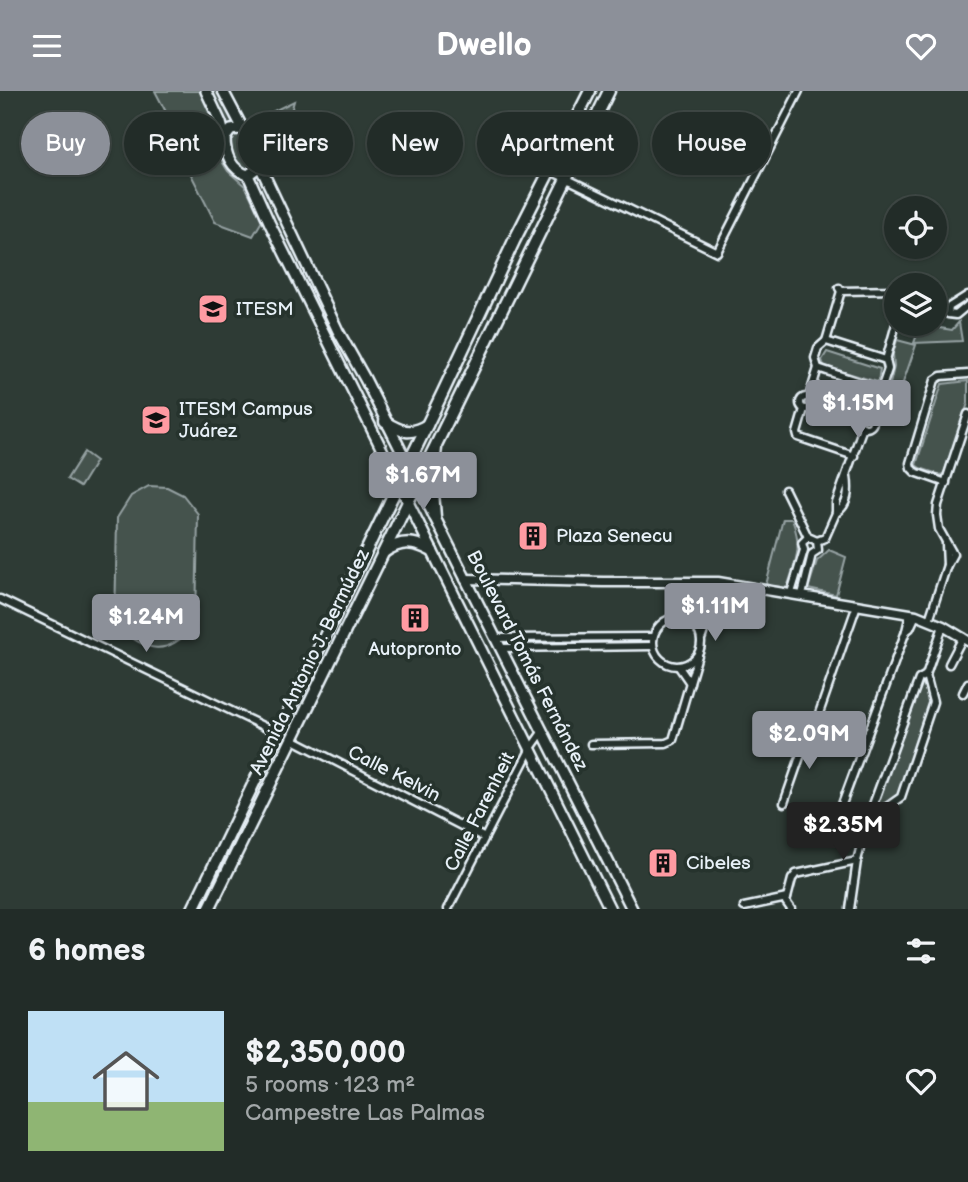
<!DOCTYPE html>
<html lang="en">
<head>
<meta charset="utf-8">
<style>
  body { margin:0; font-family:"Balsamiq Sans",sans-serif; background:#2e3834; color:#f1f3f6; height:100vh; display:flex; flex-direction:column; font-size:26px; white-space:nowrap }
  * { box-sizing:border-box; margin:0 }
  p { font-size:23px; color:#a2a7a8 }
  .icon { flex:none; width:38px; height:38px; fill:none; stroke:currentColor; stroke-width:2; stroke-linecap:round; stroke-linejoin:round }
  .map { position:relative; height:818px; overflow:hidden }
  .drawer { display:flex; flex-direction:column; background:#222c28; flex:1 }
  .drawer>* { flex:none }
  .guide { position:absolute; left:21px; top:21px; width:928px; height:63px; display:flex; gap:14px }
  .fabs { position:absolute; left:884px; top:105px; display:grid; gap:14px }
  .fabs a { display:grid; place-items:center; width:63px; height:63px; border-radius:50%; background:#222c28; box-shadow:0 2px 5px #0004,0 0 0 2px #3f4845; font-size:35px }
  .price { position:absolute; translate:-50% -60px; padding:0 16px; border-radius:7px; background:#8c9099; color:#fff; font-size:23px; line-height:46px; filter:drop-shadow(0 2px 4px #0008) }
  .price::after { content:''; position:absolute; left:50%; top:42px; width:21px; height:16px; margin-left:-10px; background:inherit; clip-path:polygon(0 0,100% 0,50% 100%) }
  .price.on { background:#222; color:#fff }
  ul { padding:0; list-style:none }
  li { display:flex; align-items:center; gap:21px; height:175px; padding:0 28px }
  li+li { border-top:2px solid #3f4845 }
  li span { display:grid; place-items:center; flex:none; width:196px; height:140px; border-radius:0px; color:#555 }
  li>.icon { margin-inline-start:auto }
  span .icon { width:84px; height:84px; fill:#fffc; stroke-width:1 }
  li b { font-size:30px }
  h2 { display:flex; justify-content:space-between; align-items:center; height:84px; padding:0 28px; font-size:30px }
  .pill { padding:0 24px; border-radius:32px; background:#222c28; box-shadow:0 2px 5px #0004,0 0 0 2px #3f4845; font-size:24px; line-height:63px }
  .pill.on { background:#8c9099; color:#fff }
  header { display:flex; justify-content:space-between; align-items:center; height:91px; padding:0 28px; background:#8c9099; color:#fff; font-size:32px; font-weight:800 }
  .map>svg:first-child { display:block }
  .green { fill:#45524e; stroke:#96a2a3; stroke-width:2 }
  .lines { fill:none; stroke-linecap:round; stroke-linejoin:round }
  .minor-casing { stroke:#e8f1f8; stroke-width:11 }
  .tertiary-casing { stroke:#e8f1f8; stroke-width:13 }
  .secondary-casing { stroke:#e8f1f8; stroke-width:14 }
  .primary-casing { stroke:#e8f1f8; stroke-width:15 }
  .minor { stroke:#26332d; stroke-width:6 }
  .tertiary { stroke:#26332d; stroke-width:8 }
  .secondary { stroke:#26332d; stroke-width:9 }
  .primary { stroke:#26332d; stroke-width:10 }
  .labels { text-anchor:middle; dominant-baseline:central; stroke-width:7; stroke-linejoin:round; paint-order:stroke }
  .poi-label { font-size:19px; fill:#e8f1f8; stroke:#26332d; text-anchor:start }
  .street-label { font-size:19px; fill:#e8f1f8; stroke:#26332d }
</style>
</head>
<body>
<header><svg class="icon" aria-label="menu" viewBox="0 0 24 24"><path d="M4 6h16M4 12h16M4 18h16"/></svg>Dwello<svg class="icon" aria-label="heart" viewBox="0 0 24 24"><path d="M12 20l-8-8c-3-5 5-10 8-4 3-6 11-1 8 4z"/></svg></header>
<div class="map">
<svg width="968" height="818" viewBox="0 0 968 818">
  <rect width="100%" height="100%" fill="#2e3b35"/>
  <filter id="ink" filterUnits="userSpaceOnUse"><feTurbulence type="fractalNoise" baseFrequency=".0143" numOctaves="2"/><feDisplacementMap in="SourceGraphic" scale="14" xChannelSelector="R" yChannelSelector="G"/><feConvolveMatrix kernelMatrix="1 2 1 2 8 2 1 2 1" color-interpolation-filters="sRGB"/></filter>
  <g filter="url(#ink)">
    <g class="green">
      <polygon points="155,0 200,0 218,39 219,61 223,72 228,80 246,96 262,130 253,145 215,131 161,24 166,21"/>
      <polygon points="211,0 218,0 235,34 229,36"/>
      <polygon points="294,10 275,80 272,81 261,49 247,33"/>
      <path d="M236,43C257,45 268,83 241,77C233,67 222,51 236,43Z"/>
      <polygon points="935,212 943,214 936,228 940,237 952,239 959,231 962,250 914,252 921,233 934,233"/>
      <polygon points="897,249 916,254 897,309 887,306 894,276 893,263"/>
      <polygon points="827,261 880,278 878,291 824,275 822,269"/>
      <polygon points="968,290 968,312 944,382 941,384 920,377 916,374 942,293"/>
      <polygon points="84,361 96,370 80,396 67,388"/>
      <path d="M149,395L167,396L183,404L198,423L196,533C165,567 149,562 115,534L117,427L131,405Z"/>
      <path d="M783,428H792C803,457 796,468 787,497L766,494Z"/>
      <polygon points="829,459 846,466 836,504 808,498 817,470"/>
      <polygon points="923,589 930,610 898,705 878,716 877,711 920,590"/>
    </g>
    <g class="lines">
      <g class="minor-casing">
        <g id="minor">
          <polyline points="551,80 717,161 799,0"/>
          <polyline points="839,197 841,200 896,199"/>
          <polyline points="968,204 949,216 948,223 956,224 968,214"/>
          <polyline points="826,250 886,269"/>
          <polyline points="818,277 877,297"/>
          <circle cx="806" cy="312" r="6"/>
          <polyline points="809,306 818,277 815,267 818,257 826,250 841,200"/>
          <polyline points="804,318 797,342 798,346 854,365"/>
          <circle cx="866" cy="330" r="7"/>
          <polyline points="869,324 877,297 883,293 888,278 886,269 896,233"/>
          <polyline points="946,392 915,381 911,377 910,372 935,289 941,285 968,283"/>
          <polyline points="785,399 808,446 817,450 825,447 836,422 836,412 863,336"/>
          <path d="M836,422C849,414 849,399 847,385"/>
          <polyline points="946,453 947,474"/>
          <polyline points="791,502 804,459 802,452 808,446"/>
          <polyline points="802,504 812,463 818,459 817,450"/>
          <polyline points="0,508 279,643"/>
          <circle cx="677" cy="551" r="24"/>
          <polyline points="929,529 947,474 953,463 939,438 937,424 938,414 968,323"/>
          <polyline points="689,530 710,519"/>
          <polyline points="906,540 910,537 916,524"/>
          <polyline points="702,546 714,508"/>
          <polyline points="496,547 653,546"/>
          <polyline points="501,557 653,555"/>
          <polyline points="949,573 963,546"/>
          <polyline points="679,576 690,592"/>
          <polyline points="963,602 968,592"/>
          <circle cx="816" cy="636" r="8"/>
          <polyline points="817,628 857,514"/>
          <polyline points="292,648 483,746"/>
          <polyline points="591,653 666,652 673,649 698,564"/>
          <polyline points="784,712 809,640"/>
          <polyline points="841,716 906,540 910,523"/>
          <polyline points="867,730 901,706 933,611 926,584"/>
          <polyline points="744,816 787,807"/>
          <polyline points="448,818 531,657 543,640"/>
          <polyline points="791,818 786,811 792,788 796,783 857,770"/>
          <polyline points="850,818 857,770 867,730 919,588 926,584 943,535"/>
        </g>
      </g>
      <g class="tertiary-casing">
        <polyline id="tertiary" points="465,488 603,491 718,491 916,524 943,535 968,550"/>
      </g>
      <g class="secondary-casing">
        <g id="secondary">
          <polyline points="206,0 221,32 225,47"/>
          <polyline points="223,0 243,38"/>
          <path d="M238,38C254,40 263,60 260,75L248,84C231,79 225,63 225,47L231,39Z"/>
          <polyline points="260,75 338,240 365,288 632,818"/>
          <polyline points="248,84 270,133 610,818"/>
        </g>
      </g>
      <g class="primary-casing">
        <g id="primary">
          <path d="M385,331C401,341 411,344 427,334"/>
          <polyline points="435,426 432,389 436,357"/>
          <path d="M384,461C401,449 414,450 432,460"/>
          <polyline points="193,818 443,301 514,150 590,0"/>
          <polyline points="209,818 609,0"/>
        </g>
      </g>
      <use href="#minor" class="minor"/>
      <use href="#tertiary" class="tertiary"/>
      <use href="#secondary" class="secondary"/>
      <use href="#primary" class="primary"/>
    </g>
  </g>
  <defs>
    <g id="school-square" transform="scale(1.575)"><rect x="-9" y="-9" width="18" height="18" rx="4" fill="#ff9aa2" stroke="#26332d"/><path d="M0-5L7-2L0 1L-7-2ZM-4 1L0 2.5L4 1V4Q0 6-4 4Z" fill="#111"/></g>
    <g id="university-square" transform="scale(1.575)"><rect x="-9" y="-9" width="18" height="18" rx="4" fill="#ff9aa2" stroke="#26332d"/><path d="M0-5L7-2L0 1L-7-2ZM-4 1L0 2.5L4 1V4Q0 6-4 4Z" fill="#111"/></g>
    <g id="building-square" transform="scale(1.575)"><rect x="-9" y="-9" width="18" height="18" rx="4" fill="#ff9aa2" stroke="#26332d"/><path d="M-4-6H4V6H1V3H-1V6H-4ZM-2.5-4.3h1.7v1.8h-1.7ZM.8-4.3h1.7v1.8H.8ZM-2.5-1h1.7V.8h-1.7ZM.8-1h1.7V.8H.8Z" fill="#111"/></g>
  </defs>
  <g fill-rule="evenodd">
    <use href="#school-square" x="213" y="218"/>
    <use href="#university-square" x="156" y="329"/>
    <use href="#building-square" x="533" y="445"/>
    <use href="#building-square" x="415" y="527"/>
    <use href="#building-square" x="663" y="772"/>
  </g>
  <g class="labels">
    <g class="poi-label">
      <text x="236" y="218">ITESM</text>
      <text x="179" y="318">ITESM Campus<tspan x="179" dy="22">Juárez</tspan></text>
      <text x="556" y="445">Plaza Senecu</text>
      <text x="415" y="558" text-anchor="middle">Autopronto</text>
      <text x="686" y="772">Cibeles</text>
    </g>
    <g class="street-label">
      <text transform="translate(527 570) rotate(63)">Boulevard Tomás Fernández</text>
      <text transform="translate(310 571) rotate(-64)">Avenida Antonio J. Bermúdez</text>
      <text transform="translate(394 683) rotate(27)">Calle Kelvin</text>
      <text transform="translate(480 721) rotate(-63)">Calle Farenheit</text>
    </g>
  </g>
</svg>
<div class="fabs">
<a><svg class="icon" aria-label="locate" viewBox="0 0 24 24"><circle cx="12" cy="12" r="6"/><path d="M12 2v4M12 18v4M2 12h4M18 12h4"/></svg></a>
<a><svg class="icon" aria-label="layers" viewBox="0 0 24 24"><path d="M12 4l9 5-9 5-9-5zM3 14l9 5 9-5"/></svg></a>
</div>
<b class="price" style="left:858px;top:349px">$1.15M</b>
<b class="price" style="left:423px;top:421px">$1.67M</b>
<b class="price" style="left:715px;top:552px">$1.11M</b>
<b class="price" style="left:146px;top:563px">$1.24M</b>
<b class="price" style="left:809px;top:680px">$2.09M</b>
<b class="price on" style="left:843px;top:771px">$2.35M</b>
<div class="guide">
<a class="pill on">Buy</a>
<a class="pill">Rent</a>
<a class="pill">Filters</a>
<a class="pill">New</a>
<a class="pill">Apartment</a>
<a class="pill">House</a>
</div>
</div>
<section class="drawer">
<h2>6 homes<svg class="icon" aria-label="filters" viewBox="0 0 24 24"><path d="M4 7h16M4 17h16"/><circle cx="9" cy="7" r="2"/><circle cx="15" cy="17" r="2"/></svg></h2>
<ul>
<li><span style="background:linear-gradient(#bfe0f5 65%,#8fb573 0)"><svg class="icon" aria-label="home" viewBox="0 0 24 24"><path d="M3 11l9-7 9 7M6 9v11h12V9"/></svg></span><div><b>$2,350,000</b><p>5 rooms · 123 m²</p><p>Campestre Las Palmas</p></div><svg class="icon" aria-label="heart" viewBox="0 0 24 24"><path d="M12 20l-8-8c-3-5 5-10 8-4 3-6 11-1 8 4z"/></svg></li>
</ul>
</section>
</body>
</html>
